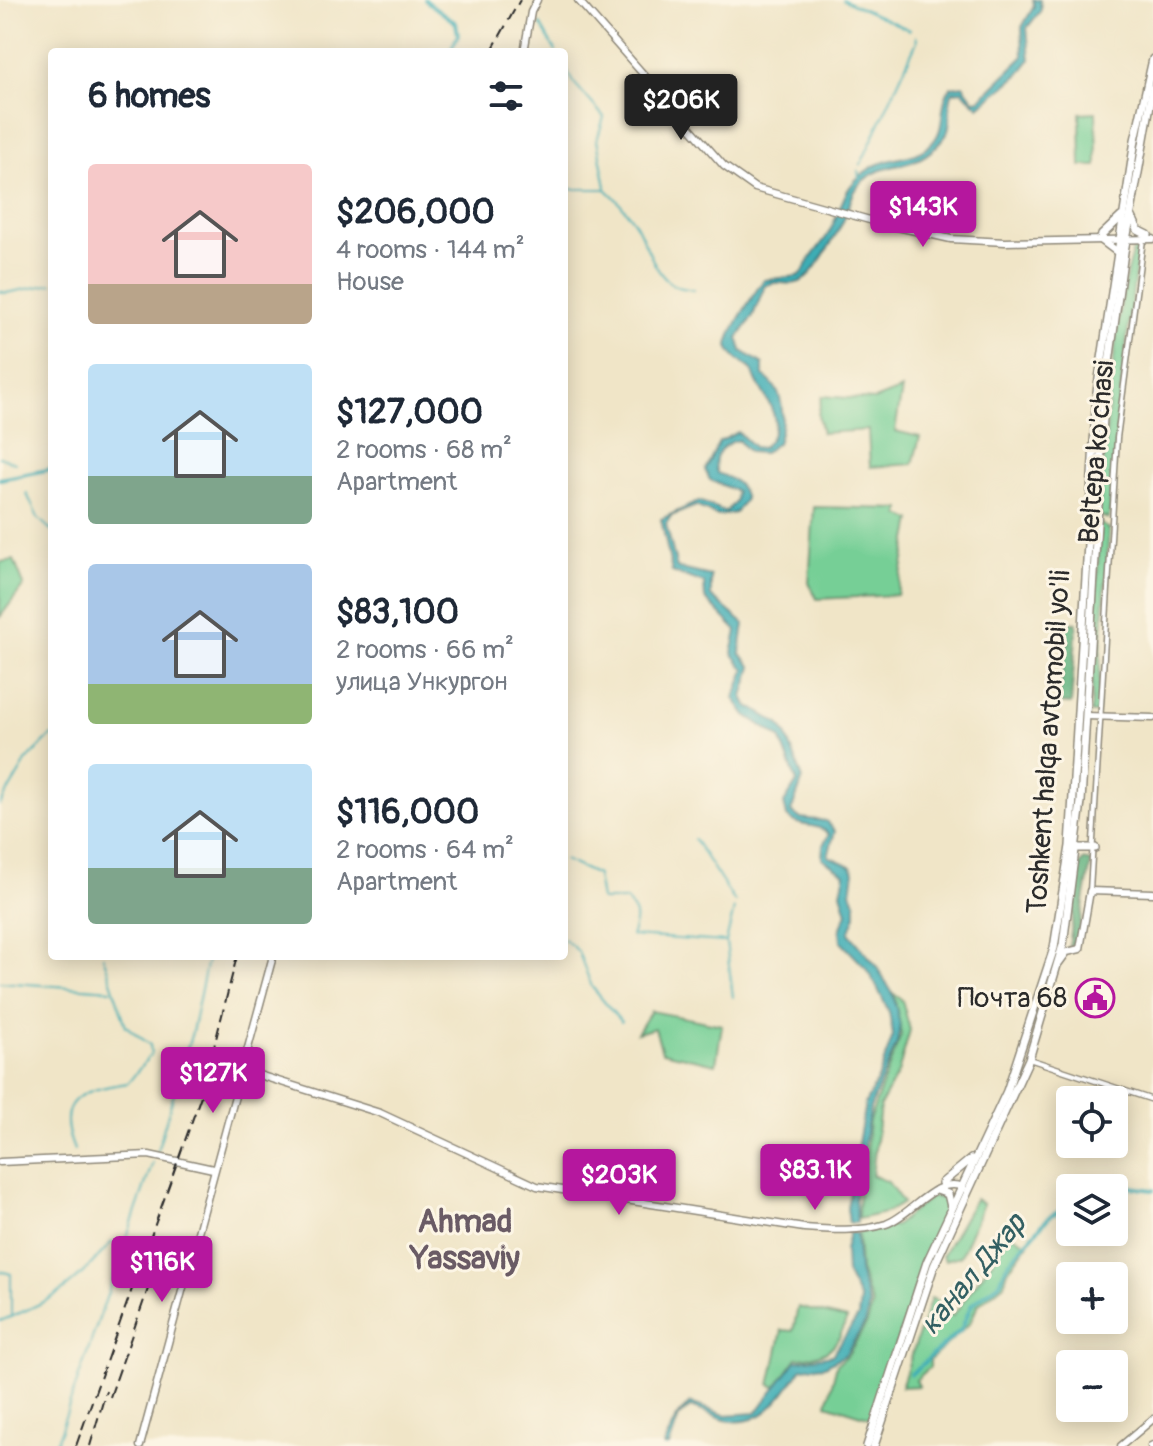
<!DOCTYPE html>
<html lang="en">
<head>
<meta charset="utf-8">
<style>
  body { margin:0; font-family:Pangolin,sans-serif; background:#f6f6f7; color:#1f2937; height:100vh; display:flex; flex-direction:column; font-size:30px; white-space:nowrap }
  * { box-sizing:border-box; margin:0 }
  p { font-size:26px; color:#747a83 }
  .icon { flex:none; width:44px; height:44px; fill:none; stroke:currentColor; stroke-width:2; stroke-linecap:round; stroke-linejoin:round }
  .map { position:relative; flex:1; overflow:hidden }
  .side { position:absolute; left:48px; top:48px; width:520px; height:912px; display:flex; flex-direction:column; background:#fff; border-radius:8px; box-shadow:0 4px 20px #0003 }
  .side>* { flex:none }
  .fabs { position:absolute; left:1056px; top:1086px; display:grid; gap:16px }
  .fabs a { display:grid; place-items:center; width:72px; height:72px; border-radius:8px; background:#fff; box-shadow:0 4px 20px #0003; font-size:40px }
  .price { position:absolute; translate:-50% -68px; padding:0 18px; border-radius:8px; background:#b5179e; color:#fff; font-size:26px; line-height:52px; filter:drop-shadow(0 2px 4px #0008) }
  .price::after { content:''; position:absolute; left:50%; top:48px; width:24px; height:18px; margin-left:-12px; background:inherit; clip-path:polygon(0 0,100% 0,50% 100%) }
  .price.selected { background:#222; color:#fff }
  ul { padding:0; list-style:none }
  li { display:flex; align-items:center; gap:24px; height:200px; padding:0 40px }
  li span { display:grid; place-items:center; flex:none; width:224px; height:160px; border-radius:8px; color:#555 }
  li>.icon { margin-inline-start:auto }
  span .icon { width:96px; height:96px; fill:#fffc; stroke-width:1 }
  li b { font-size:34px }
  h2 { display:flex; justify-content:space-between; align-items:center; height:96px; padding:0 40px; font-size:34px }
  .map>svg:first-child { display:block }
  .green { fill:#76cf96; stroke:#507d60; stroke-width:2 }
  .forest { fill:#60b27f; stroke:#466e55; stroke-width:2 }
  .water { fill:#3cadb5; stroke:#346c70; stroke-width:2 }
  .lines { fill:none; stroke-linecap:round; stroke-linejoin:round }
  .stream { stroke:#3cadb5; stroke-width:2 }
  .canal { stroke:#3cadb5; stroke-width:4 }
  .minor-casing { stroke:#8e8879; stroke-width:7 }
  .major-casing { stroke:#8e8879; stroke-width:9 }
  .highway-casing { stroke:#8e8879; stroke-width:10 }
  .minor { stroke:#fff; stroke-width:4 }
  .major { stroke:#fff; stroke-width:6 }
  .highway { stroke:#fff; stroke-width:7 }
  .rail { stroke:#2b2b2b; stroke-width:2; stroke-dasharray:12 6; stroke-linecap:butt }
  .labels { text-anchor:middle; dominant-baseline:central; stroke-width:6; stroke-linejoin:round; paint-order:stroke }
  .street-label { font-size:28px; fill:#2b2b2b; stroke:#fcf5e5 }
  .poi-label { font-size:28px; fill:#2b2b2b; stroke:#fcf5e5; text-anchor:end }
  .water-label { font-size:30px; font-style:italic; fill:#325f62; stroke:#fcf5e5 }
  .quarter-label { font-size:32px; font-weight:bold; fill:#6a5b65; stroke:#fcf5e5 }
</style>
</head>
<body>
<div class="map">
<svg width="1153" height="1446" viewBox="0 0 1153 1446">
  <rect width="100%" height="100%" fill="#fcf5e5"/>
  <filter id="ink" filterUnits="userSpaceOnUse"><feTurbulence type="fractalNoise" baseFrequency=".0125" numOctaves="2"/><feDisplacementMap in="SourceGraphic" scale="16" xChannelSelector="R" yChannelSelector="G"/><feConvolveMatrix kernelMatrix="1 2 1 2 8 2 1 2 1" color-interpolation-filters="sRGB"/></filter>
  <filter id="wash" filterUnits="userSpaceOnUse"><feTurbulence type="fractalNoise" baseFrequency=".006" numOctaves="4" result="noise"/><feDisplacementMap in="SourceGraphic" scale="32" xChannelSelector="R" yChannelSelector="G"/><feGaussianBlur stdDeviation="1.8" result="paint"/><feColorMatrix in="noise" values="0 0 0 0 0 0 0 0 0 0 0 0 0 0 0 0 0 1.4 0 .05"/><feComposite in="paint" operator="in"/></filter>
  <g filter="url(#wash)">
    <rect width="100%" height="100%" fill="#f0e5c7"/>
    <g class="green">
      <polygon points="1096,112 1097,166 1081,166 1080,113"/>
      <path d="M1139,242L1119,403L1109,519L1099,516C1102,480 1119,251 1139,242Z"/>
      <polygon points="902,389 895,431 920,437 913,464 870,467 868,430 822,433 818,415 822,396 874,400"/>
      <polygon points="814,507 901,509 900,515 912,520 897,595 817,599 809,583"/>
      <polygon points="1100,523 1109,529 1097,713 1091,713"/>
      <polygon points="14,560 24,585 0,617 0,562"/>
      <polygon points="894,994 902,1000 910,1030 898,1073 880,1106 872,1175 888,1182 903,1203 885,1213 858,1219 859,1183 865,1163 869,1121 901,1035"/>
      <polygon points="651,1011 722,1025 716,1064 662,1052 655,1028 637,1033"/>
      <polygon points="939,1193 948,1204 929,1247 871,1418 827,1404 837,1364 847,1356 867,1323 872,1306 860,1270 858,1233 895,1226 932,1196 938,1198 936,1194"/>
      <polygon points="975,1199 983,1204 961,1256 945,1260 942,1256"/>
      <polygon points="1011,1234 1028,1244 1008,1271 1004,1284 978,1305 970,1323 930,1360 930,1367 916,1380 919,1386 901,1387 931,1298 945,1304 942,1311 953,1316"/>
      <path d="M798,1307L847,1319C837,1348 828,1356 797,1358L776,1387L770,1385L782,1330L793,1331Z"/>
    </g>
    <g class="forest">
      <polygon points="1058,622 1077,623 1071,704 1059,703 1065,646 1069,643 1057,642"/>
      <polygon points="1084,860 1091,862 1077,942 1069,947 1080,865"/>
    </g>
    <g class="water">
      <path d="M1033,0H1040L1041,10L1027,28L1030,60L1018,75L979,107L962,91L953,92C945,107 955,125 944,138C914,175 892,157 864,180C851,191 851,203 845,217C838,233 817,268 805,279C793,289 778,278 765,286L752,318L738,338L742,351L763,364V376C786,390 785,420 777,443L764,453L749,452L738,440C722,444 711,457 717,473C732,479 741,482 745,499L735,513L718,516L696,506L671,516L666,524L677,568L711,576V596L744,624L740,653L752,667L743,697L747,705L779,724L786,734L803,779L791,812L800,818L826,821L835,831L828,856L851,866L854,872L851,892L856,904V915L849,933L875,964L893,994L900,1025L897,1043L870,1108L855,1198L857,1223H849L847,1208L865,1103L878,1079L893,1035L889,1012L876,985L865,967L841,942L840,930L847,913L841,892L845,874L822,858L823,845L829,834C817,822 800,829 787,817L784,803L797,782L780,738L746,715L734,698L745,670L732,653L737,631L705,598L704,583L672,572L661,519L699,501L726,512L735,502L736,491L710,480L705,470L719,442L738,432L754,447L762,448C789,425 767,401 756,380C754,377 754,372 751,369C741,361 734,360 728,347C728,333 754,293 764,280L798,276L803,272C808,259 819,248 827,236C845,206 839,186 874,166C893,156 914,160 931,144C948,128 937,106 951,87L963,85L974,100L980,99L1023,57L1022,27L1034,6Z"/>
      <path d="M849,1233H856L859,1271L869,1306L865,1323L845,1355L825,1366L802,1368C782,1396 764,1429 725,1420C713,1416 702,1410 690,1407L679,1417L669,1446H664C672,1425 675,1417 690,1403L725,1415L756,1413L796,1361L832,1355L858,1317L860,1300L846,1273L845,1250Z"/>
    </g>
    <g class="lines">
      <g class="stream">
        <polyline points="843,0 910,30"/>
        <polyline points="540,24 556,52"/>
        <polyline points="564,65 575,84 604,117 597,140 606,187"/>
        <polyline points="860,166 917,41 916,36"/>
        <polyline points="858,171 859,177"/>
        <path d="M564,189H606C617,199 627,211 635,223C646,241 655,277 675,286C680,288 688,289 694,290"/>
        <polyline points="0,291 6,293 52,284"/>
        <polyline points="0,457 15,463"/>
        <polyline points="27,494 38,518 52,531"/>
        <polyline points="0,805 27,760 52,735"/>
        <polyline points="694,839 735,902"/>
        <path d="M564,860L597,875L601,900H626C638,912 637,921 631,936L726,942"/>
        <polyline points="564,939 578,951 592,987 621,1022"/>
        <polyline points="0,982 111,990"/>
        <polyline points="733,997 726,942 734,909"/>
        <path d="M74,1150C52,1097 83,1090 128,1083L151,1054L150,1045L126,1026L103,956"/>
        <polyline points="157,1151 192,1032 208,956"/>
        <polyline points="0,1271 11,1274 11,1317"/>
        <path d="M0,1321C60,1298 70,1288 112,1242L123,1246"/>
        <polyline points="55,1446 153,1162"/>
      </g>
      <g class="canal">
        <polyline points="425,0 456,23 458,35 450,52"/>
        <polyline points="0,479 52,469"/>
        <polyline points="1105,1188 1123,1186 1153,1190"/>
        <polyline points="911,1374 961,1330 972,1304 1000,1283 1007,1265 1049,1217 1070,1205"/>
      </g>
    </g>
  </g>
  <g filter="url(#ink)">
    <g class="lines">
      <g class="minor-casing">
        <g id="minor">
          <polyline points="1090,891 1117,438 1143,240"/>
          <polyline points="1029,1059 1153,1100"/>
        </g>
      </g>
      <g class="major-casing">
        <g id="major">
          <polyline points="578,0 724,166 755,188 884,224 951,239 1005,242 1153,239"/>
          <polyline points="524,52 531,12 537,0"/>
          <polyline points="1086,716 1153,718"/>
          <polyline points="1059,963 1067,952 1080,949 1090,891 1153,893"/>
          <path d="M243,1070L380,1113L537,1186L804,1228C830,1230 861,1232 886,1224C912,1215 935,1176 963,1187"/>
          <polyline points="0,1162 149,1155 213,1169"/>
          <polyline points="140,1446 273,956"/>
          <polyline points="1121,1446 1153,1419"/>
          <polyline points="1151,1446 1153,1445"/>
        </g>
      </g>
      <g class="highway-casing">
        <g id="highway">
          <polyline points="1132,217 1138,230 1148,235"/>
          <polyline points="1102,235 1121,217"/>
          <polyline points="1100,239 1116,251"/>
          <polyline points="1077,848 1095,848"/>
          <polyline points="942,1183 971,1159"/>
          <polyline points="937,1190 948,1194 951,1207"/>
          <polyline points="867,1446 927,1262 1007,1091 1054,948 1070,846 1097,392 1135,140 1153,59"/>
          <polyline points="874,1446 934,1266 1029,1059 1063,945 1081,802 1104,400 1124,252 1153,88"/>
        </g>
      </g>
      <use href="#minor" class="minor"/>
      <use href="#major" class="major"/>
      <use href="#highway" class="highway"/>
      <g class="rail">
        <polyline points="491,52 520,0"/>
        <polyline points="110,1397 149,1286 159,1237"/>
        <polyline points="76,1446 203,1090 237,956"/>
        <polyline points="90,1446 106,1391"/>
      </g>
    </g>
  </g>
  <defs>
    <g id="civic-ring" transform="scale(2)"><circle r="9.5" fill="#fcf5e5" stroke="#b5179e" stroke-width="1.5"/><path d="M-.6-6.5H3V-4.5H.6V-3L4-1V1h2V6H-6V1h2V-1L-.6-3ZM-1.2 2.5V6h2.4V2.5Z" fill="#b5179e"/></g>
  </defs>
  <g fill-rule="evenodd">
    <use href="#civic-ring" x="1095" y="998"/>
  </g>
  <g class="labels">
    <g class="street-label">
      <text transform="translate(1097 452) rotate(-85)">Beltepa ko'chasi</text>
      <text transform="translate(1049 742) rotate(-86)">Toshkent halqa avtomobil yo'li</text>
    </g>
    <g class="poi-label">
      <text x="1067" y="998">Почта 68</text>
    </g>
    <g class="water-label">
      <text transform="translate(973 1274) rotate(-50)">канал Джар</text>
    </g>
    <g class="quarter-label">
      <text x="465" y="1222">Ahmad<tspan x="465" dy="37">Yassaviy</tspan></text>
    </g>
  </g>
</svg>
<div class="fabs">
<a><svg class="icon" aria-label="locate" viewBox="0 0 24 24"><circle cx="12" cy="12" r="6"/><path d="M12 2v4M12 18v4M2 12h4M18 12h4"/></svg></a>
<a><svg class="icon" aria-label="layers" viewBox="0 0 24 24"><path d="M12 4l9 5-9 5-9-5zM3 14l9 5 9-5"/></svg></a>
<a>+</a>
<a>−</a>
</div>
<b class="price selected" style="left:681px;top:142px">$206K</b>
<b class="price" style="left:923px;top:249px">$143K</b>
<b class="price" style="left:213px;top:1115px">$127K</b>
<b class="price" style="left:815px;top:1212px">$83.1K</b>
<b class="price" style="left:619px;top:1217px">$203K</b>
<b class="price" style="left:162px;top:1304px">$116K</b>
<section class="side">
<h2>6 homes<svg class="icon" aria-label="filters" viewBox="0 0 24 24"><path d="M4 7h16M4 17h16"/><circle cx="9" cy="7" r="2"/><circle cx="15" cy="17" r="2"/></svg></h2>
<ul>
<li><span style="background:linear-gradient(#f6c9c9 75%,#b9a48a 0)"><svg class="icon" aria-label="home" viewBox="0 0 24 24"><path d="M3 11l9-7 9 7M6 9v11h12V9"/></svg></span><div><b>$206,000</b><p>4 rooms · 144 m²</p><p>House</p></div></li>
<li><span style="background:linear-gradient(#bfe0f5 70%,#7fa58c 0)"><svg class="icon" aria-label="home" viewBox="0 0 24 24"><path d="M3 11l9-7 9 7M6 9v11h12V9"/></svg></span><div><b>$127,000</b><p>2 rooms · 68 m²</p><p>Apartment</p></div></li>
<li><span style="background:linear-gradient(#a9c7e8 75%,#8fb573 0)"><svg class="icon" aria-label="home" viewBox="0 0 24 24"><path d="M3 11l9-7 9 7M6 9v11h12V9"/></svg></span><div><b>$83,100</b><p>2 rooms · 66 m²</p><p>улица Ункургон</p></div></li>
<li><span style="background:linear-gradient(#bfe0f5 65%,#7fa58c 0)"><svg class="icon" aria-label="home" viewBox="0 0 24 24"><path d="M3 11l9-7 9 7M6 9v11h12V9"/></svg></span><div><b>$116,000</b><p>2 rooms · 64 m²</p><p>Apartment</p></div></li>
</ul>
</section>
</div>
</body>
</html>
